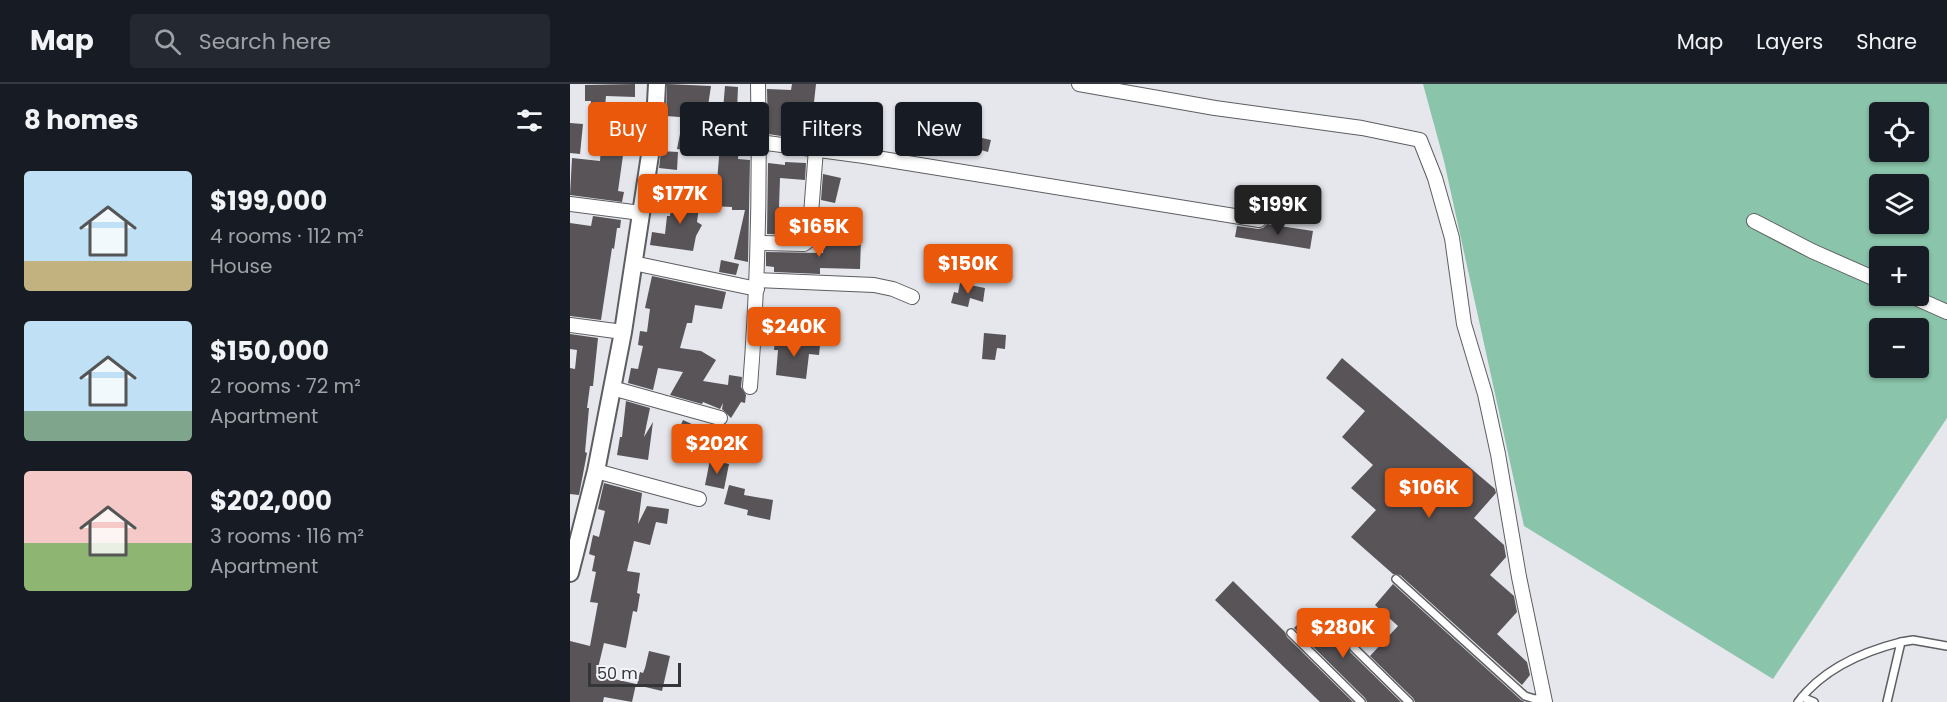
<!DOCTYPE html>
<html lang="en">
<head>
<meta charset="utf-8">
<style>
  body { margin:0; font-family:Poppins,sans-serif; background:#242831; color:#f1f3f6; height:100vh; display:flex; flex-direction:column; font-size:22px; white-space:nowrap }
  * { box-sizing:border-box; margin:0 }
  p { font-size:20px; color:#9ea1a6 }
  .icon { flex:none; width:33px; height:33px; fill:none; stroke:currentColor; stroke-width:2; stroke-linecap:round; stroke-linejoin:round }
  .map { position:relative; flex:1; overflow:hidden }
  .details { display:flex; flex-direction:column; background:#171b24; width:570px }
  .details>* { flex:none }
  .top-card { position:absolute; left:18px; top:18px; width:570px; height:54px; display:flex; gap:12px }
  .tools { position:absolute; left:1299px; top:18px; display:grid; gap:12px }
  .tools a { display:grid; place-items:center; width:60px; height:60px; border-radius:6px; background:#171b24; box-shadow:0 2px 4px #0004; font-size:30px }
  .scale { position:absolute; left:18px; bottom:15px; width:93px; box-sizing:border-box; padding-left:6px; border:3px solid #343537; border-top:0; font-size:16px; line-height:21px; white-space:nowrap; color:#343537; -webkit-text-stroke:4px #f2f4fa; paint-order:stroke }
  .price { position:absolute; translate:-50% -51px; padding:0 14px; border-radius:6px; background:#ea580c; color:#fff; font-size:20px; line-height:39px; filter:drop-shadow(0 2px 3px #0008) }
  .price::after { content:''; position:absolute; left:50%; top:36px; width:18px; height:14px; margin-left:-9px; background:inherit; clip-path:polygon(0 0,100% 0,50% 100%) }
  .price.active { background:#222; color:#fff }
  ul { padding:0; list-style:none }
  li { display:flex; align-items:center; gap:18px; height:150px; padding:0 24px }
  li span { display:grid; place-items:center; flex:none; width:168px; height:120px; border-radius:6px; color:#555 }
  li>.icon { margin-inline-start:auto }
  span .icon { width:72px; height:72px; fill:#fffc; stroke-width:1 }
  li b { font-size:26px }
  h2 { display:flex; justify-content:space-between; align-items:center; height:72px; padding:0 24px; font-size:26px }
  .chip { padding:0 21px; border-radius:6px; background:#171b24; box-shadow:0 2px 4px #0004; font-size:21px; line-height:54px }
  .chip.active { background:#ea580c; color:#fff }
  header { display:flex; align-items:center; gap:36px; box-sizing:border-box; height:84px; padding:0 30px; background:#171b24; border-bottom:2px solid #363941 }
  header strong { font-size:28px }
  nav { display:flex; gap:33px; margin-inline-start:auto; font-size:21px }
  .search { width:420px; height:54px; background:#242831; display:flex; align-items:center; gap:15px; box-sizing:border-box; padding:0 21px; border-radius:6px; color:#9ea1a6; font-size:22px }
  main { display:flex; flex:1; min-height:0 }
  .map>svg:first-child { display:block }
  .green { fill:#8ac4aa; fill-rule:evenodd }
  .building { fill:#585458 }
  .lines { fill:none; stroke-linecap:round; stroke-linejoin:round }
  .service-casing { stroke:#5c5e62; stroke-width:10 }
  .minor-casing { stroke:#5c5e62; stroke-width:16 }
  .tertiary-casing { stroke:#5c5e62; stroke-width:20 }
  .service { stroke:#fff; stroke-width:7 }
  .minor { stroke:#fff; stroke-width:14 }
  .tertiary { stroke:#fff; stroke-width:16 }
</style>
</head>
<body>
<header>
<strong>Map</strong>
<div class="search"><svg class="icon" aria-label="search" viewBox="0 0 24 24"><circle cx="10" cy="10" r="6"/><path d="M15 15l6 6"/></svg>Search here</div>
<nav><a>Map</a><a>Layers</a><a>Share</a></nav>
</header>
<main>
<section class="details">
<h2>8 homes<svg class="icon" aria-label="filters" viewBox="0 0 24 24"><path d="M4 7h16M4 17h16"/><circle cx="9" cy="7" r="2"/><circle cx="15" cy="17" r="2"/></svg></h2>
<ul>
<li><span style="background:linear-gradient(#bfe0f5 75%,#c2b280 0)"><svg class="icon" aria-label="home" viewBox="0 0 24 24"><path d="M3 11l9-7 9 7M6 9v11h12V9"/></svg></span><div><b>$199,000</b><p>4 rooms · 112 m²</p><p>House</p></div></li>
<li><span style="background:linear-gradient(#bfe0f5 75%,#7fa58c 0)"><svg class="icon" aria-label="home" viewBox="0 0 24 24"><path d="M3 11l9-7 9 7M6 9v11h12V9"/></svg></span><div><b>$150,000</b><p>2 rooms · 72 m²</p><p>Apartment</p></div></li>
<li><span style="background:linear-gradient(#f6c9c9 60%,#8fb573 0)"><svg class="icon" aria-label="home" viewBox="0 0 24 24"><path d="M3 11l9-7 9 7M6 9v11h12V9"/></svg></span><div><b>$202,000</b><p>3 rooms · 116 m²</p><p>Apartment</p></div></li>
</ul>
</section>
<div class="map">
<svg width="1377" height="618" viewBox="0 0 1377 618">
  <rect width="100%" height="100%" fill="#e5e7ed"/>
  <path class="green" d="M853,0H1377V334L1203,595L954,442L874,77ZM1310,28H1348V68H1310ZM1310,100H1348V140H1310ZM1310,172H1348V212H1310ZM1310,244H1348V284H1310Z"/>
  <g class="building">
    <polygon points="65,0 65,13 36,12 33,44 19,44 21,17 15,17 15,1"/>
    <polygon points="97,0 141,2 136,35 96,32"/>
    <polygon points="222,0 246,0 241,46 225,44 224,54 198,50 197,5 221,6"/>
    <polygon points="155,2 168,3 167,27 175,28 174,42 171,41 168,75 180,76 178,178 164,175 175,126 162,126 162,123 140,122 140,109 146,109"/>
    <polygon points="0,39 13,40 10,70 0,69"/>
    <polygon points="32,48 56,50 48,107 54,108 52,118 0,111 2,74 30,77"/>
    <polygon points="110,50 133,54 130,69 107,65"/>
    <polygon points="403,52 421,56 418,68 400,63"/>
    <polygon points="91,67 108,68 107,86 89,84"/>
    <polygon points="215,78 236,79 235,96 210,94 209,123 228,123 227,141 231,141 230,151 197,150 198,79 215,81"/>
    <polygon points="253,90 271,94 265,119 251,116"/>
    <polygon points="103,110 130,114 127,138 132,141 126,152 123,167 80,161 82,148 95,150 97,132 100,132"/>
    <polygon points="23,132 51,136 50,144 47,144 44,165 42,164 31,236 0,232 0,139 21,142"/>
    <polygon points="697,140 743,147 740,165 665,153 667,142 688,145 693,144"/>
    <polygon points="254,152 291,155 290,185 250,184 250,190 204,188 204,183 196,182 196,168 253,169"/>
    <polygon points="151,176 169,180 166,191 149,188"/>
    <polygon points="82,192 156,208 152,225 125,221 122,239 117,239 110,264 131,267 146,276 133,297 158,301 159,291 172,293 171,303 176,311 175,319 171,318 161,334 152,325 153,319 150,325 133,318 132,320 100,311 113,288 88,284 83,306 58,299 61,284 68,285 73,262 68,261 70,247 77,248 80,225 75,224"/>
    <polygon points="390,199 415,204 413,218 400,214 398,223 381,219 384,208 388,209"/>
    <polygon points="414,249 436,251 435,265 427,264 425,276 412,275"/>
    <polygon points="0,250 28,254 23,302 20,302 17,324 19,324 15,368 17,369 9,411 0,410 0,284 5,285 7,266 0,265"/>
    <polygon points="205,256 250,261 249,271 239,270 236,295 206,291 208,266 204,266"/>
    <polygon points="772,274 925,405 926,409 904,434 934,461 936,473 920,491 944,512 947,528 927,550 957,578 960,591 952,601 830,491 823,490 781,453 806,426 781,404 803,381 772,353 795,327 756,294"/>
    <polygon points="56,317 80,324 74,353 83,338 78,376 47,371 50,353 52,353"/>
    <polygon points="113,336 137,347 126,366 105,354"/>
    <polygon points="140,376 159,380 154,405 135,401"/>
    <polygon points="34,399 72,409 68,440 77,422 99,425 97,440 86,438 80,461 64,457 57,487 70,489 67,509 70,510 67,528 63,527 56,564 34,559 28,584 32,585 31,592 66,600 62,618 34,613 33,618 0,618 0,557 20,562 28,519 20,518 26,488 22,487 25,472 19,470 23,451 29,453 35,427 28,425"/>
    <polygon points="159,401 175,405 174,411 203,416 200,436 177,431 178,426 154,420"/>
    <polygon points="663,497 715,548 717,553 783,618 750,618 645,516"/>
    <polygon points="823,500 951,616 955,618 845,618 843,614 800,572 828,542 805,521"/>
    <polygon points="742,526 779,562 780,568 831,618 797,618 795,614 724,544"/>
    <polygon points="79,567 100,572 92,607 67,601 70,588 73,589 75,584"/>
  </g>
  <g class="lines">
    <g class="service-casing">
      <g id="service">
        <polyline points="826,495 955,612 965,615 975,613"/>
        <polyline points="721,549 791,618"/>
        <polyline points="784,564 839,618"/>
        <polyline points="1232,613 1244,618"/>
        <path d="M1228,618C1253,585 1291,568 1331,558"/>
        <polyline points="1317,618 1331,558 1343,556 1377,562"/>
      </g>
    </g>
    <g class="minor-casing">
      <g id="minor">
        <polyline points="509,0 645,24 792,44 850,56 865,94 882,154 894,240 915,310 928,370 949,493 975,618"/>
        <polyline points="189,58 294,72 689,136"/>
        <polyline points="0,120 71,129"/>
        <polyline points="1184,137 1242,167 1310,197"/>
        <polyline points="188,159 234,160 239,156 246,65"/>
        <polyline points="63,179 187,205"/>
        <polyline points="187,196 304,201 323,205 342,213"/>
        <polyline points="1341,212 1377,228"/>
        <polyline points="0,241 53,248"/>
        <path d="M180,303C188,202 190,102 188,0"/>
        <polyline points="42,304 150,334"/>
        <polyline points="26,387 129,415"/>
      </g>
    </g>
    <g class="tertiary-casing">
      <polyline id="tertiary" points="0,489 26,387 53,248 85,38 87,0"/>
    </g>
    <use href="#service" class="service"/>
    <use href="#minor" class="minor"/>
    <use href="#tertiary" class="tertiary"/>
  </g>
</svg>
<div class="tools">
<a><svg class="icon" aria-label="locate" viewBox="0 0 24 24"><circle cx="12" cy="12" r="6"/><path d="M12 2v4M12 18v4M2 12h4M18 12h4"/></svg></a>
<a><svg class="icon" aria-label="layers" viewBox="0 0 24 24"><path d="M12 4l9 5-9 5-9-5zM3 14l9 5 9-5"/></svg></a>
<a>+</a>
<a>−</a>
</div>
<div class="scale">50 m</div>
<b class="price" style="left:110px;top:141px">$177K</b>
<b class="price active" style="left:708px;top:152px">$199K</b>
<b class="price" style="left:249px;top:174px">$165K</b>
<b class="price" style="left:398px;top:211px">$150K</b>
<b class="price" style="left:224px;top:274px">$240K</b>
<b class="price" style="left:147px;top:391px">$202K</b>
<b class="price" style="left:859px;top:435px">$106K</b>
<b class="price" style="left:773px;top:575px">$280K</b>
<div class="top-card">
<a class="chip active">Buy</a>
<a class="chip">Rent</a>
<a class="chip">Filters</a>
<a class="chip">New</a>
</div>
</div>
</main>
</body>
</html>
